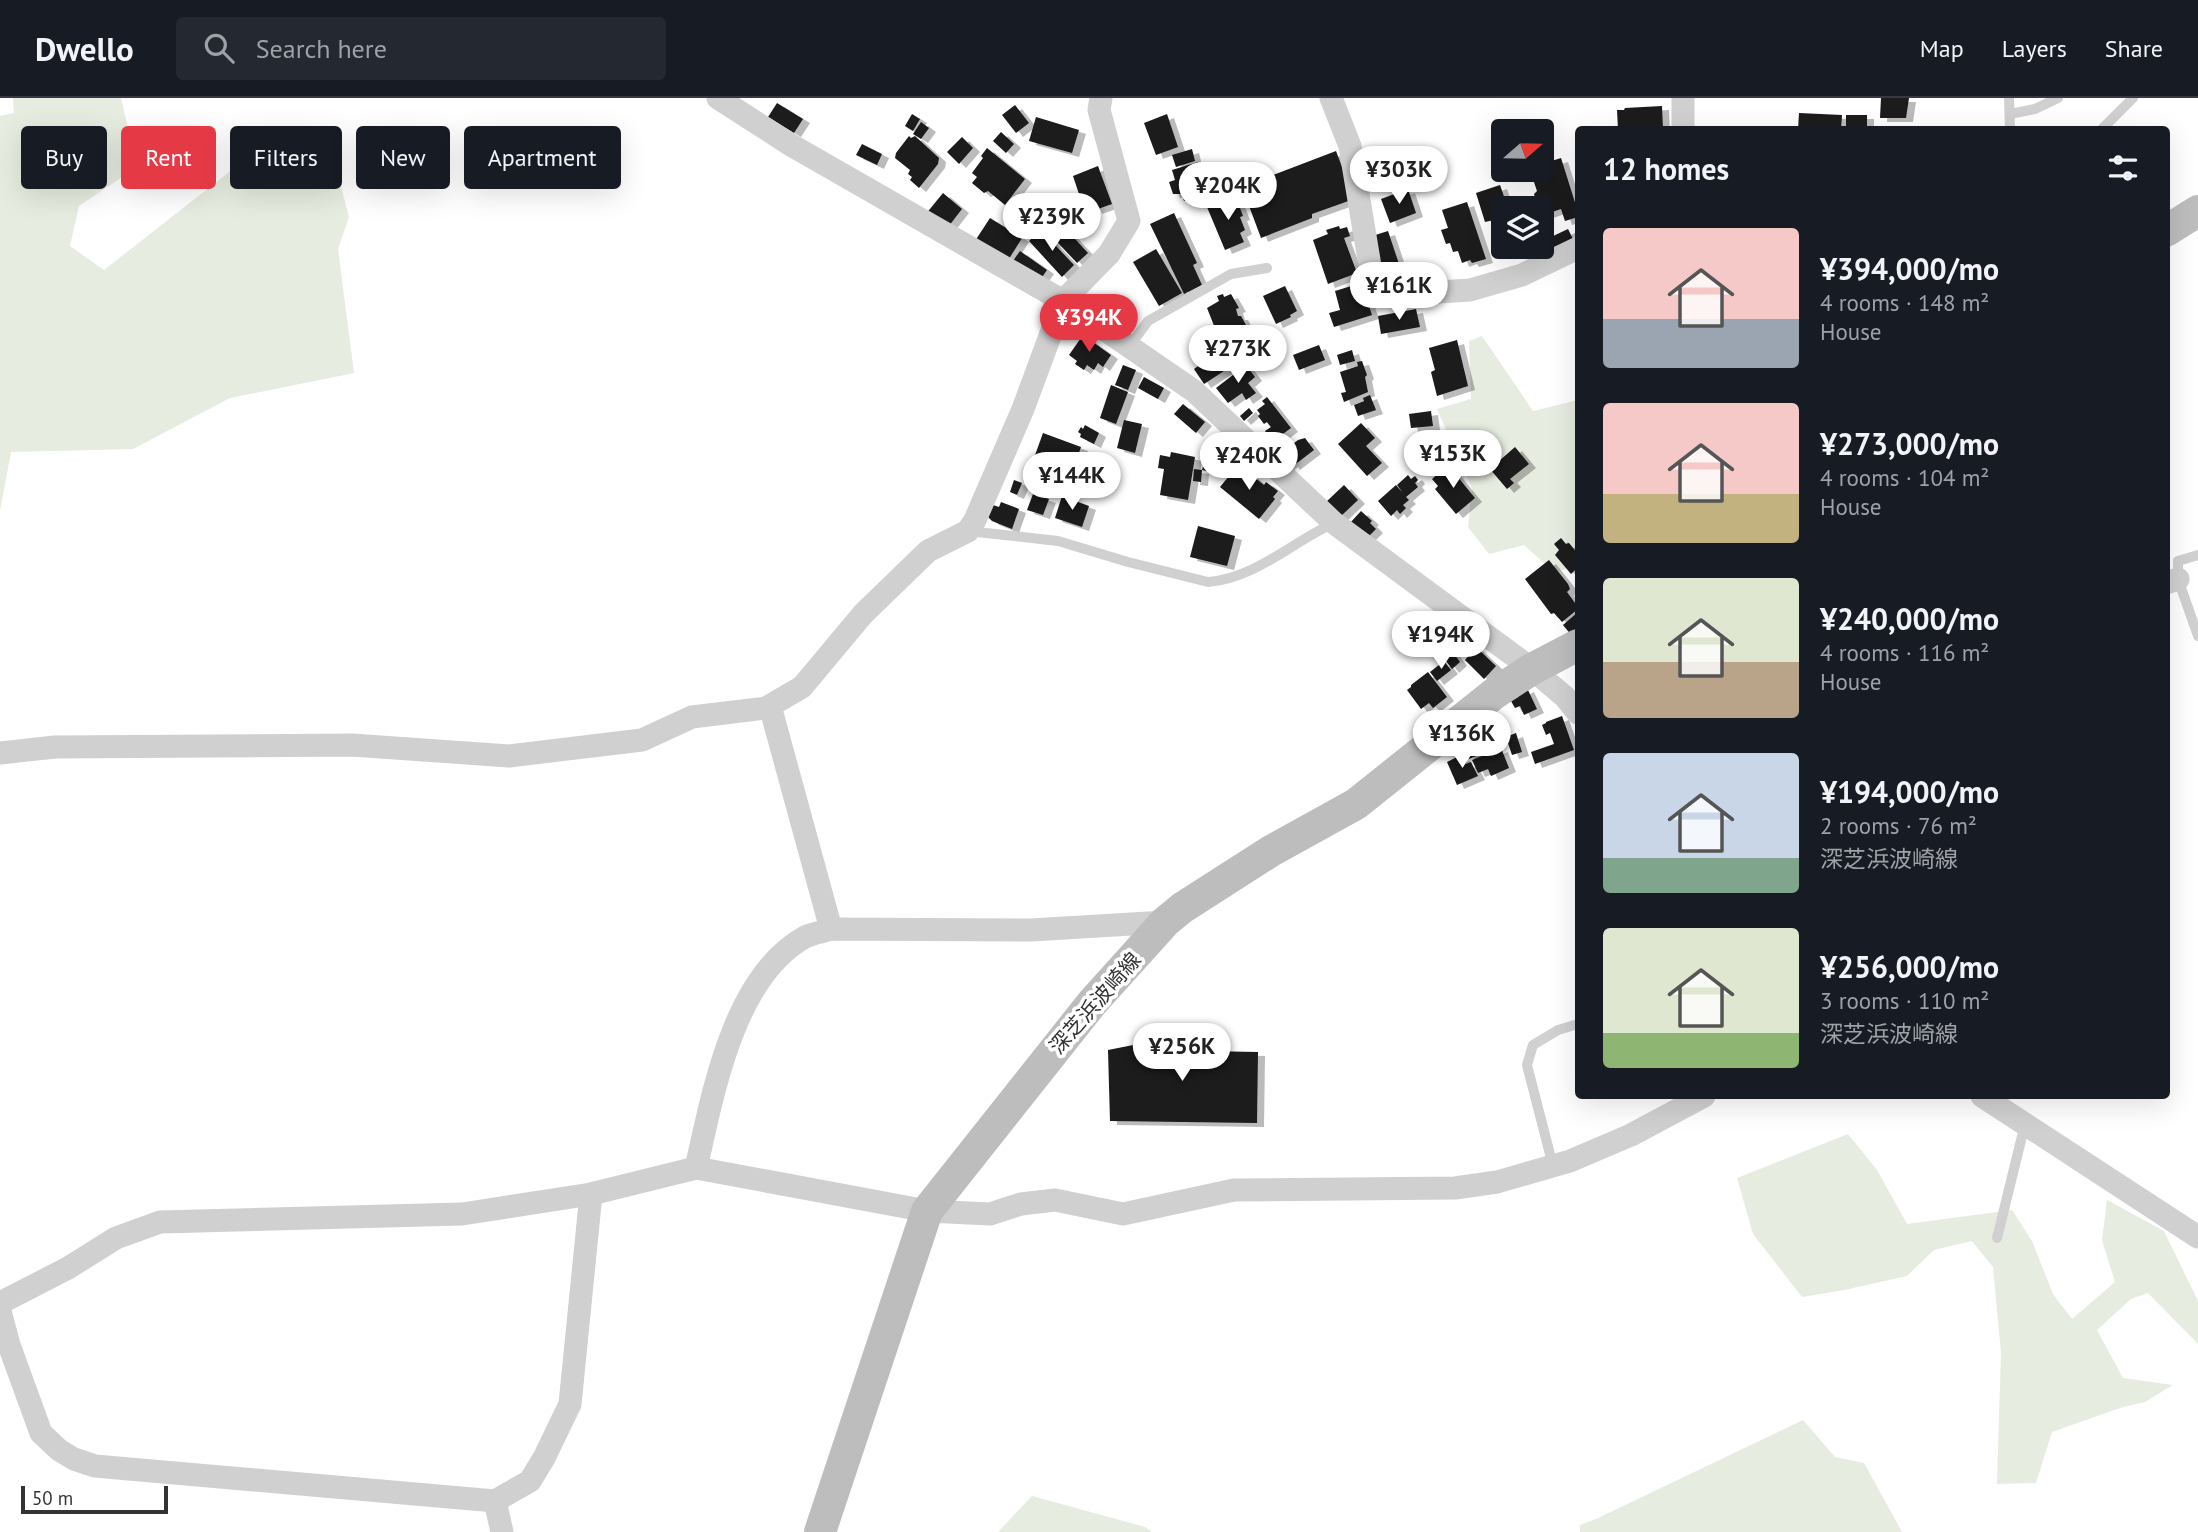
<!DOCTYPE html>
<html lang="en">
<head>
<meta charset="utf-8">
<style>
  body { margin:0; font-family:"PT Sans","Noto Sans JP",sans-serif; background:#242831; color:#f1f3f6; height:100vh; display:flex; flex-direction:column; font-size:26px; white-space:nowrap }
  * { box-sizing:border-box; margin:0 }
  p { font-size:23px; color:#9ea1a6 }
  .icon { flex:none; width:38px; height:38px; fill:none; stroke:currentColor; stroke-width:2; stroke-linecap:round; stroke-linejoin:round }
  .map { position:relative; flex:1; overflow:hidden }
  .panel { position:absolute; left:1575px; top:28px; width:595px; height:973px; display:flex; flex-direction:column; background:#171b24; border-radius:7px; box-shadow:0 7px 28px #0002 }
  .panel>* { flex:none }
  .hud { position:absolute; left:21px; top:28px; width:665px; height:63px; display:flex; gap:14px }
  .needle { width:46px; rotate:70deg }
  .controls { position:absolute; left:1491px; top:21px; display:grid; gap:14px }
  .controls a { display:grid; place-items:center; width:63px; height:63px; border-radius:7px; background:#171b24; box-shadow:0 7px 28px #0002; font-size:35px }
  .scale { position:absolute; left:21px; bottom:18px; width:147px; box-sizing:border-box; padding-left:7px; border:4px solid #333; border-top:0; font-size:19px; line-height:24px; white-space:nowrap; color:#333; -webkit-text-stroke:5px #fff; paint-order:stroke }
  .price { position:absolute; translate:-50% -60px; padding:0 16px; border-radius:24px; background:#fff; color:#222; font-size:23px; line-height:46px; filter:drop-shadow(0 2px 4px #0008) }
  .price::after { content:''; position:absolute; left:50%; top:42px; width:21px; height:16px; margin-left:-10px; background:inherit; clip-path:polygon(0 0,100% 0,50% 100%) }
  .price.current { background:#e63946; color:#fff }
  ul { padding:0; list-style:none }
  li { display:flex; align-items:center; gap:21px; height:175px; padding:0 28px }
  li span { display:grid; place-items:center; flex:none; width:196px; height:140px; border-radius:7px; color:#555 }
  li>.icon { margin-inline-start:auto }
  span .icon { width:84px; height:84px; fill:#fffc; stroke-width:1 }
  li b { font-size:30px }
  h2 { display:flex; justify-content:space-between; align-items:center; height:84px; padding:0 28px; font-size:30px }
  .pill { padding:0 24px; border-radius:7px; background:#171b24; box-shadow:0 7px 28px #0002; font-size:24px; line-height:63px }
  .pill.current { background:#e63946; color:#fff }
  header { display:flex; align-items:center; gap:42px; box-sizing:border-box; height:98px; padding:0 35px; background:#171b24; border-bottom:2px solid #363941 }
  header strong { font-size:33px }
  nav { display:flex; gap:38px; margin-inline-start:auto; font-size:24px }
  .search { width:490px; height:63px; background:#242831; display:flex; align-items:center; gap:18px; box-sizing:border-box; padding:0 24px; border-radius:7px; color:#9ea1a6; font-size:26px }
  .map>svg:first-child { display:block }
  .green { fill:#e6ecdf }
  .building { fill:#1a1a1a; filter:url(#shadow) }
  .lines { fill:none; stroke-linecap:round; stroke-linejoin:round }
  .lane { stroke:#d0d0d0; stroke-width:10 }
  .street { stroke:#d0d0d0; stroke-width:23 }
  .secondary { stroke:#bdbdbd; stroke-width:32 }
  .labels { text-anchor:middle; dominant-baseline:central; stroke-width:7; stroke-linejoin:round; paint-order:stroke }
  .street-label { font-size:21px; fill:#333; stroke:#fff }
</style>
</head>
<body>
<header>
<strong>Dwello</strong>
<div class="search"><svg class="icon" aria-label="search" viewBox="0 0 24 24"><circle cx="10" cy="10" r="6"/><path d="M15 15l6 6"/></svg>Search here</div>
<nav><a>Map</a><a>Layers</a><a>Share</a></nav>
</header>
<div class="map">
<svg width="2198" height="1434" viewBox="0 0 2198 1434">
  <defs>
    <filter id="shadow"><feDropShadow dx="7" dy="4" stdDeviation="0" flood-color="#0004"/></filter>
  </defs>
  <rect width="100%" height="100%" fill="#fff"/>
  <g class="green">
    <polygon points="13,0 121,0 137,69 79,108 70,148 104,172 247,60 330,46 349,119 338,151 354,275 230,300 133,351 11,354 0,413 0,18 14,15"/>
    <polygon points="1482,238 1533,313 1578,302 1578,466 1555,475 1524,447 1489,456 1468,429 1472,391 1437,311 1471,301 1469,243"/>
    <polygon points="1848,1036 1877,1072 1907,1126 2012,1112 2032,1143 2053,1196 2072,1221 2115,1184 2102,1142 2107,1102 2164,1133 2198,1203 2198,1246 2148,1195 2131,1201 2097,1232 2123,1280 2173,1287 2145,1304 2123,1309 2052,1334 2036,1385 1997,1386 2001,1255 1993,1169 1972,1143 1934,1152 1907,1178 1844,1192 1802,1199 1753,1136 1737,1080"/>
    <polygon points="1803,1322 1835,1359 1864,1365 1902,1434 1580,1434 1580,1427 1596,1421"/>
    <polygon points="1032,1398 1145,1429 1152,1434 998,1434"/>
  </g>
  <g class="building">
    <polygon points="1881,0 1909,0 1906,20 1880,20"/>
    <polygon points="777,5 803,21 794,35 768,19"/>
    <polygon points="1015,7 1029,25 1016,35 1002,17"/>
    <polygon points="1662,8 1663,31 1618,32 1617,12 1624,12 1625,10"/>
    <polygon points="1799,15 1842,17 1841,32 1798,32"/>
    <polygon points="912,16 920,21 913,33 905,28"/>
    <polygon points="1167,16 1178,49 1156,57 1144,25"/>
    <rect x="1846" y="17" width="21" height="15"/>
    <polygon points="1036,19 1079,32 1072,55 1029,43"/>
    <polygon points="921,24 929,30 921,41 913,36"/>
    <polygon points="1001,34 1014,46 1006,55 993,43"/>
    <polygon points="909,38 911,40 915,38 939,60 938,66 919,90 910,82 912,79 908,76 910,72 895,60 896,55"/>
    <polygon points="962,39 973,50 959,66 947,54"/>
    <polygon points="862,46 882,56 877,67 856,57"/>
    <polygon points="987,50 1025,81 1005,107 988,93 984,95 972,85 977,79 972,75 983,60 981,58"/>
    <polygon points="1192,51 1195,63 1176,69 1172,57"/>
    <polygon points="1336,53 1354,101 1312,116 1312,120 1261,140 1242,89"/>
    <polygon points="1561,60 1578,114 1578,119 1565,123 1561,111 1546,116 1544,108 1538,110 1534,96 1537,93 1530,72 1542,72 1542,66"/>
    <polygon points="1198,64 1200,70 1196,71 1199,80 1210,77 1215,94 1184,103 1182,96 1173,96 1169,84 1175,82 1172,72"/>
    <polygon points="1098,68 1112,106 1095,112 1090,99 1081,102 1073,78"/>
    <polygon points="1500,87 1508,110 1503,110 1503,120 1485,124 1476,95"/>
    <polygon points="1408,91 1416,115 1390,125 1381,101"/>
    <polygon points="943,95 962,111 945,133 925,117"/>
    <polygon points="1235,97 1243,118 1240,119 1245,132 1240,135 1244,144 1225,152 1207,109"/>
    <polygon points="1467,104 1486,161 1472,165 1470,162 1462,165 1458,153 1453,154 1450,145 1446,146 1441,132 1448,130 1442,112"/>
    <polygon points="1174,115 1197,165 1193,167 1202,187 1184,196 1150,126"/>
    <polygon points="1052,116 1088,155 1077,165 1041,127"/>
    <polygon points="990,120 1022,140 1007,164 975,143"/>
    <polygon points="1339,128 1340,131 1347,129 1350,138 1344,140 1357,175 1328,186 1313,142 1328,136 1326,132"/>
    <polygon points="1568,131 1574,143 1556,152 1549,140"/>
    <polygon points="1041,132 1074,167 1062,179 1029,143"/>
    <polygon points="1388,133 1399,166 1387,170 1387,172 1381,174 1369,139"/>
    <polygon points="1156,151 1182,195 1159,208 1133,164"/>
    <polygon points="1020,153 1047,172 1040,182 1013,163"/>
    <polygon points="1361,185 1372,217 1334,229 1329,215 1340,212 1335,193"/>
    <polygon points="1285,188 1297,213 1290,217 1291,219 1276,226 1263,198"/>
    <polygon points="1223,196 1224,199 1231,196 1239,210 1236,211 1238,218 1241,218 1246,227 1224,236 1223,233 1217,235 1207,210 1219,203 1217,198"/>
    <polygon points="1416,211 1420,229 1381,236 1378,218"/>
    <polygon points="1248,229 1254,243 1241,248 1235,234"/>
    <polygon points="1083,237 1111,257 1103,269 1098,265 1094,272 1087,267 1084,272 1075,266 1077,263 1069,257"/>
    <polygon points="1457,242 1468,288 1437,298 1431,274 1435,272 1429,250"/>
    <polygon points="1319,247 1325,262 1299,272 1293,257"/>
    <polygon points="1233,248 1241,259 1228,268 1219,257"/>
    <polygon points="1352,252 1355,263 1340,267 1337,257"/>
    <polygon points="1216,255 1227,271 1204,286 1194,271"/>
    <polygon points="1362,263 1367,277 1365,279 1368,294 1344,304 1341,295 1346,294 1340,274 1358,268 1357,264"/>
    <polygon points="1123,267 1136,272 1128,292 1115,287"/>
    <polygon points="1246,267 1255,279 1248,285 1256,295 1246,302 1242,295 1228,305 1216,290"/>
    <polygon points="1144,279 1164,290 1158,301 1138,290"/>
    <polygon points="1111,287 1128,294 1116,326 1100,320"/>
    <polygon points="1370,297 1376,312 1358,318 1354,307 1364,303 1363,300"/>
    <polygon points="1267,299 1291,330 1276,341 1271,342 1265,333 1271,329 1267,324 1264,326 1258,318 1260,316 1257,312 1265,306 1262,303"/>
    <polygon points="1183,306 1205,324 1196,335 1174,316"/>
    <polygon points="1249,310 1253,315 1244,323 1240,318"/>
    <polygon points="1431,313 1433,328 1411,330 1409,316"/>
    <polygon points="1124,322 1142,326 1135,355 1117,350"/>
    <polygon points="1361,325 1375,340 1366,348 1382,365 1367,378 1338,346"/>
    <polygon points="1085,327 1099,335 1094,346 1080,339 1081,336 1078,334 1081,329 1083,331"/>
    <polygon points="1043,335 1081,349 1071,377 1034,360"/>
    <polygon points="1217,338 1225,345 1219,351 1212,344"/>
    <polygon points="1305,340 1314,352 1293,368 1291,365 1283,371 1275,360 1298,342"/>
    <polygon points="1515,349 1529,366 1510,381 1514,385 1507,391 1490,371"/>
    <polygon points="1171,354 1195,359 1188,402 1160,397 1164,371 1158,370 1160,357 1170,359"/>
    <polygon points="1206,358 1219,361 1215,375 1202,372"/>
    <polygon points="1238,367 1264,387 1266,384 1278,393 1273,399 1275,401 1259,421 1220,389"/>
    <polygon points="1448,367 1475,400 1456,416 1435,391 1438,388 1432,381"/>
    <polygon points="1194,371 1202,372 1201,384 1193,383"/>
    <polygon points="1408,377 1411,381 1415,378 1418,382 1415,385 1418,389 1406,399 1409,402 1403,407 1406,410 1400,416 1397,412 1391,418 1378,403 1396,387 1403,395 1397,387"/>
    <polygon points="1014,382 1022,385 1017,397 1010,394"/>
    <polygon points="1344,387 1358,402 1340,419 1326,404"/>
    <polygon points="1033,396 1049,401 1043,417 1027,412"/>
    <polygon points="1062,398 1089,408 1082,429 1055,420"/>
    <polygon points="1001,404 1019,411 1012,431 992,423 988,419 993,407 999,409"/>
    <polygon points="1361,413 1372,423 1370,425 1376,431 1367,440 1350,425"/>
    <polygon points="1198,428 1235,438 1227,468 1190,459"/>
    <polygon points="1561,440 1566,446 1569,445 1578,456 1578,469 1571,476 1555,457 1559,452 1554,446"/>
    <polygon points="1549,462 1568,486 1570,491 1567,494 1578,509 1578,511 1562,524 1554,515 1551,516 1525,481"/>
    <polygon points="1578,514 1578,533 1572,538 1563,527"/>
    <polygon points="1456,541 1465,548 1460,553 1452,547"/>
    <polygon points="1476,549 1496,568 1484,581 1465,562"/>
    <polygon points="1451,552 1460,564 1452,571 1443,559"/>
    <polygon points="1444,563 1451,572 1437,583 1430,574"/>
    <polygon points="1428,574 1447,599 1433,610 1429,605 1421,611 1407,592 1411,589 1411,587"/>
    <polygon points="1527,590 1537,611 1524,617 1520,608 1515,610 1511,603 1518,599 1516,596"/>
    <polygon points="1562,618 1574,652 1535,666 1531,654 1554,646 1550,635 1546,637 1542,627 1546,625 1546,624"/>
    <polygon points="1474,635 1483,655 1469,661 1460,641"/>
    <polygon points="1516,635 1522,654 1512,657 1506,639"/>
    <polygon points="1501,650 1509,670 1491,678 1488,671 1478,675 1472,662"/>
    <polygon points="1459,658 1460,660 1463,659 1466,666 1471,664 1478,678 1457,687 1447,664"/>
    <polygon points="1204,933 1204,953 1258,954 1257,1025 1110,1023 1108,952"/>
  </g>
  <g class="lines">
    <g class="lane">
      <polyline points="2009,0 2010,32"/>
      <polyline points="2010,16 2035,11 2058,0"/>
      <polyline points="2101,32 2133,0"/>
      <polyline points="1129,249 1148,223 1231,176 1267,170"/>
      <path d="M968,433L1058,443L1128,464L1208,484C1256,480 1292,444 1334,425"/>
      <polyline points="2198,457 2178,463 2178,481 2198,538"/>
      <polyline points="1553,1068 1527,967 1533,947 1558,932 1578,926"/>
      <polyline points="1997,1140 2025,1026"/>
    </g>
    <g class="street">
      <polyline points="718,0 791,47 1063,203 1194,293 1334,425 1532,571 1565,599 1578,615"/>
      <polyline points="1331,0 1350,48 1375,198 1470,192 1522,177 1578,150"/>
      <polyline points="1683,32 1683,0"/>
      <polyline points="2166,485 2178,481"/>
      <polyline points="770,608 831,831"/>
      <polyline points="0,655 55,649 352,647 509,658 642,642 692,619 766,610 802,589 863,516 928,453 968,433 975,422 1023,311 1063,203 1109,156 1129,123 1099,12 1101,0"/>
      <polyline points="1982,998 2198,1139"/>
      <path d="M696,1070C713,996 733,879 805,839C813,835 823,834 831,831L1031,832L1165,824"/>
      <polyline points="0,1205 68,1170 116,1140 160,1124 462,1116 591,1096 696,1070 927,1113 990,1116 1021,1106 1055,1102 1123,1116 1234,1092 1455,1090 1497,1084 1570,1063 1631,1037 1704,998"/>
      <polyline points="0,1213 9,1247 41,1335 59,1352 74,1361 95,1368 495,1403 530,1383 544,1360 570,1306 591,1096"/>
      <polyline points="495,1403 502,1434"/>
    </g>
    <g class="secondary">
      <polyline points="2166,133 2198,113"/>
      <polyline points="820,1434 927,1113 1092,905 1165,824 1182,810 1271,753 1356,706 1495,595 1532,571 1578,547"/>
    </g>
  </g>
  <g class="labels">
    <g class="street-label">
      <text transform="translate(1095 905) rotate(-49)">深芝浜波崎線</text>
    </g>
  </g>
</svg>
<div class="controls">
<a><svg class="needle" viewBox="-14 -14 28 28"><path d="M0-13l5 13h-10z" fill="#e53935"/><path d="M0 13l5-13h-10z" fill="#9ea1a6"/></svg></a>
<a><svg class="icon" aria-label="layers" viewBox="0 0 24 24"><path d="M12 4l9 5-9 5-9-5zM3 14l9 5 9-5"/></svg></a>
</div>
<div class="scale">50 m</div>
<b class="price" style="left:1399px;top:108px">¥303K</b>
<b class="price" style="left:1228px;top:124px">¥204K</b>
<b class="price" style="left:1052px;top:155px">¥239K</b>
<b class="price" style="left:1399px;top:224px">¥161K</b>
<b class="price current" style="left:1089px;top:256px">¥394K</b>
<b class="price" style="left:1238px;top:287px">¥273K</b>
<b class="price" style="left:1453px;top:392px">¥153K</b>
<b class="price" style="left:1249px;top:394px">¥240K</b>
<b class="price" style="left:1072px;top:414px">¥144K</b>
<b class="price" style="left:1441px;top:573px">¥194K</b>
<b class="price" style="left:1462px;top:672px">¥136K</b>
<b class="price" style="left:1182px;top:985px">¥256K</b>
<div class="hud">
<a class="pill">Buy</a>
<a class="pill current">Rent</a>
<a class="pill">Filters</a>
<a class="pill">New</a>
<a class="pill">Apartment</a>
</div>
<section class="panel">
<h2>12 homes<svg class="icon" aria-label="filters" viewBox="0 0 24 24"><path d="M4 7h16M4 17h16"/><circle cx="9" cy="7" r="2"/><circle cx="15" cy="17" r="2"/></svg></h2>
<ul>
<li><span style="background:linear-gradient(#f6c9c9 65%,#9aa5b1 0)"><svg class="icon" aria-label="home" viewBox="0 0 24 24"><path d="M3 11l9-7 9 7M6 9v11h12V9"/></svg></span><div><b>¥394,000/mo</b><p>4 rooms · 148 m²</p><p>House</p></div></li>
<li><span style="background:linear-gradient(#f6c9c9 65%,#c2b280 0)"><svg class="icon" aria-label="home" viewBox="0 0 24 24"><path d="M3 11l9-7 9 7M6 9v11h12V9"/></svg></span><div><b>¥273,000/mo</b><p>4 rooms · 104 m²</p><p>House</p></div></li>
<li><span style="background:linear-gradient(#dfe7d0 60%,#b9a48a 0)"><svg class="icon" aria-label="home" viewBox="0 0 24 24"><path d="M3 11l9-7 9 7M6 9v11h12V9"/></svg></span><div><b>¥240,000/mo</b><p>4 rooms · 116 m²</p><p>House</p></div></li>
<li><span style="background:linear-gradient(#c9d6e8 75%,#7fa58c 0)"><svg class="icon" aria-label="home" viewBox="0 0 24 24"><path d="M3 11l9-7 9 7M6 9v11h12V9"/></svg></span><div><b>¥194,000/mo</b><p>2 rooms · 76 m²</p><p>深芝浜波崎線</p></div></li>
<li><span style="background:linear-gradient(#dfe7d0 75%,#8fb573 0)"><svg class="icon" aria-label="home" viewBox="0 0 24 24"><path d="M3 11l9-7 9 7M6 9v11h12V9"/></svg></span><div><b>¥256,000/mo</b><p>3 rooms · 110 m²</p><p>深芝浜波崎線</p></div></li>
</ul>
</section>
</div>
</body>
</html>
